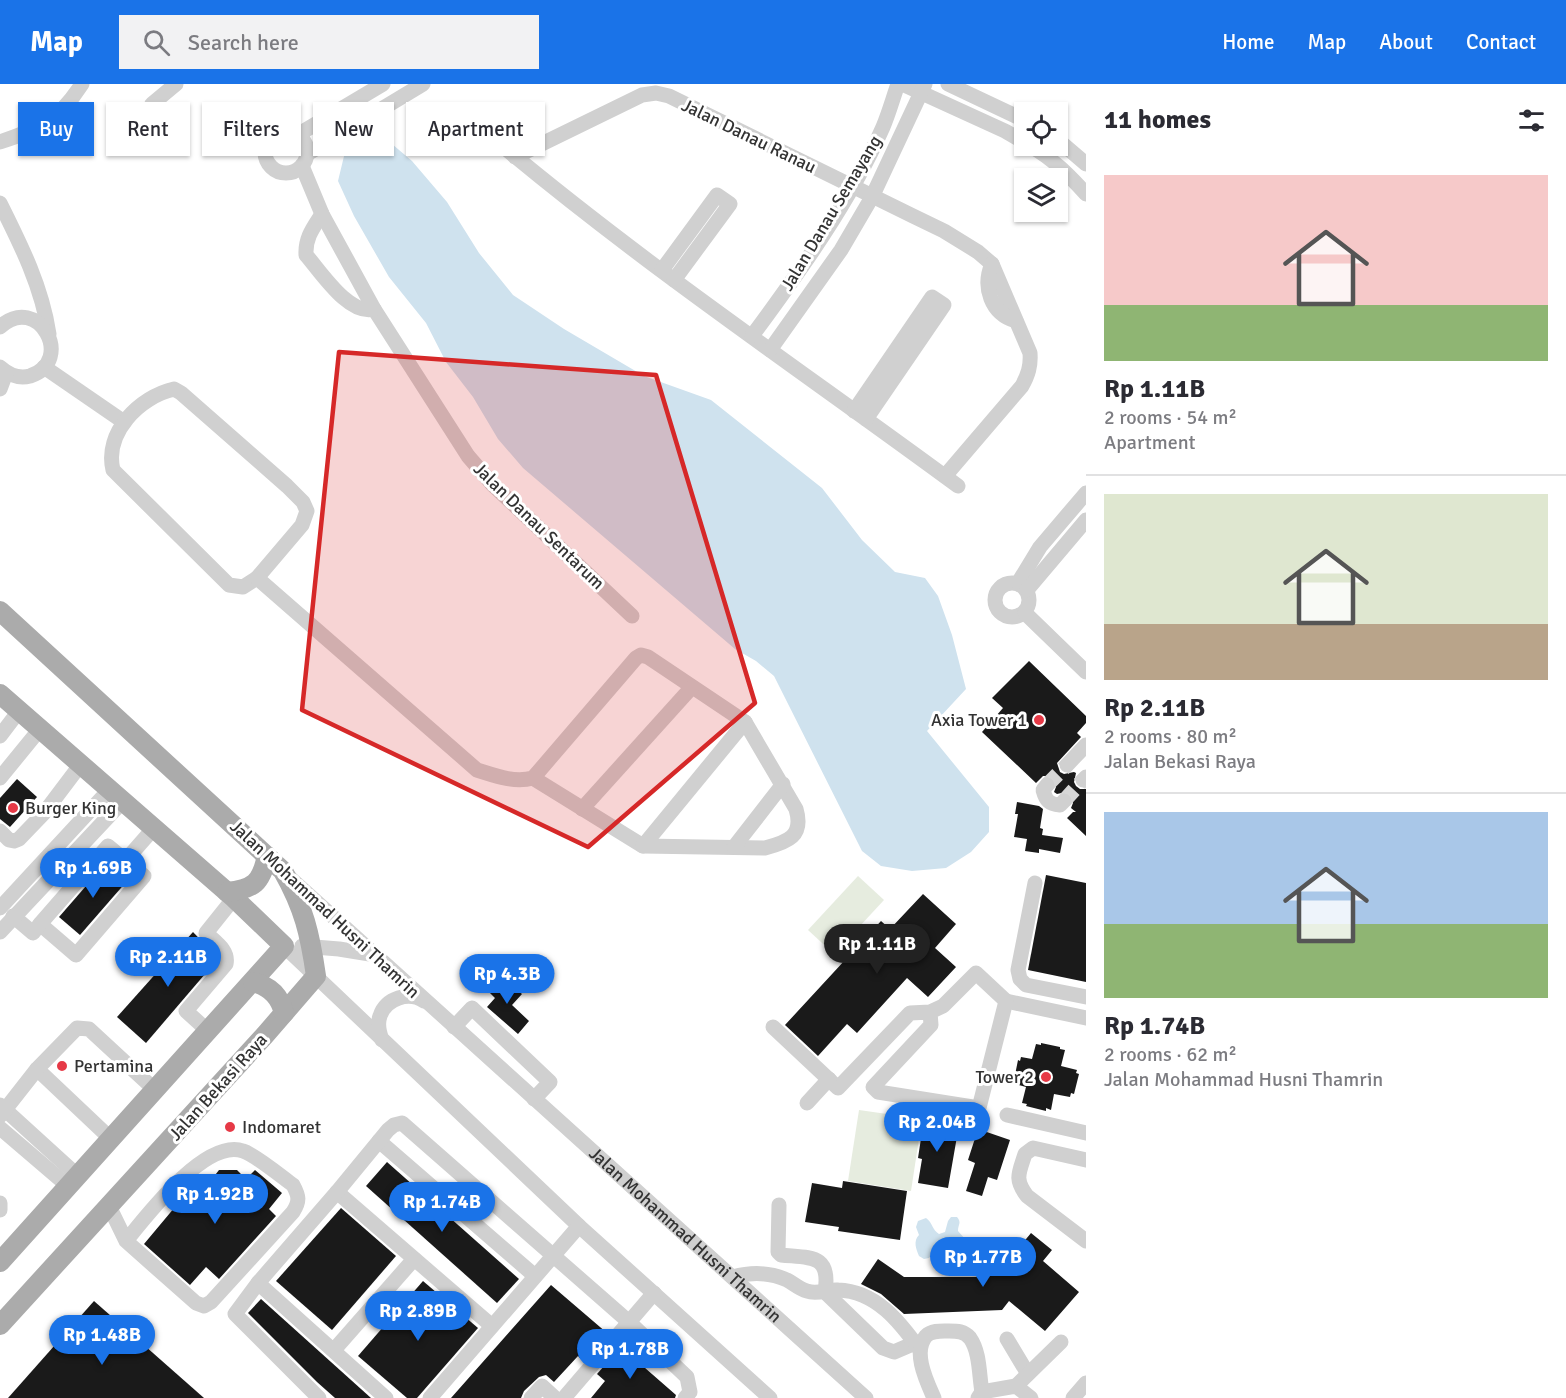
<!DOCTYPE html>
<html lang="en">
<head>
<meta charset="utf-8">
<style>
  body { margin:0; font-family:Signika,sans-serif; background:#f2f2f3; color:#2b2b33; height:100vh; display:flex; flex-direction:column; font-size:22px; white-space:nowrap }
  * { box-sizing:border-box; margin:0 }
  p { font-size:20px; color:#7c7c81 }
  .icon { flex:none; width:33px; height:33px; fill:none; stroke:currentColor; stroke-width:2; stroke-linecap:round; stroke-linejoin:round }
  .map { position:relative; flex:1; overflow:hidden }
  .side { display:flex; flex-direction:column; background:#fff; width:480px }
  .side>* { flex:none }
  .hud { position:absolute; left:18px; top:18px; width:570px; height:54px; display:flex; gap:12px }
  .buttons { position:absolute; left:1014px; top:18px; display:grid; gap:12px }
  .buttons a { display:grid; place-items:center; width:54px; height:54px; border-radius:0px; background:#fff; box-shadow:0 2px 4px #0004; font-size:30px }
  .price { position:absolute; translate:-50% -51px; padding:0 14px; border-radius:21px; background:#1a73e8; color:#fff; font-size:20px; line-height:39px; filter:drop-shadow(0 2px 3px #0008) }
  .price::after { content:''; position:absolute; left:50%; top:36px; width:18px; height:14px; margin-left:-9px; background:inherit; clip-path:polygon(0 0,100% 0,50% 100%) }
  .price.selected { background:#222; color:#fff }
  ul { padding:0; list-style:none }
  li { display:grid; align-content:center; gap:12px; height:318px; padding:0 18px }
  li+li { border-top:2px solid #e1e1e2 }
  li span { display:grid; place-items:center; height:186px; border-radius:0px; color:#555 }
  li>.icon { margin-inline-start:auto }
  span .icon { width:108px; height:108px; fill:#fffc; stroke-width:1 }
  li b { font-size:26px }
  h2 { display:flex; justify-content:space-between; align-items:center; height:72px; padding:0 18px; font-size:26px }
  .tag { padding:0 21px; border-radius:0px; background:#fff; box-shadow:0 2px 4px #0004; font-size:21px; line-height:54px }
  .tag.selected { background:#1a73e8; color:#fff }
  header { display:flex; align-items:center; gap:36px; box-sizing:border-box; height:84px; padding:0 30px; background:#1a73e8; color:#fff }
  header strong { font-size:28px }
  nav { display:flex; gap:33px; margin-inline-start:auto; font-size:21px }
  .search { width:420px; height:54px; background:#f2f2f3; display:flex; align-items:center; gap:15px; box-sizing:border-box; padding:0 21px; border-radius:0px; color:#7c7c81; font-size:22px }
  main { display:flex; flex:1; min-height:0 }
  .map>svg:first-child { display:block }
  .green { fill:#e6ecdf }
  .water { fill:#cfe2ee }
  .building { fill:#1a1a1a }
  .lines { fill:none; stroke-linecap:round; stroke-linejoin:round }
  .minor-tunnel { stroke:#d6d6d6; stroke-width:15; stroke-dasharray:15 8; stroke-linecap:butt }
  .minor { stroke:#d0d0d0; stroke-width:15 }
  .major { stroke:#ababab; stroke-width:20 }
  .marked { fill:#d62828; fill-opacity:0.2; stroke:#d62828; stroke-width:4.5; stroke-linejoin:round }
  .poi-dot { fill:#e63946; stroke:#fff; stroke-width:2 }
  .labels { text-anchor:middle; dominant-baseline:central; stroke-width:6; stroke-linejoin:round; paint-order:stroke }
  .street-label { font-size:18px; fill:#333; stroke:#fff }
  .poi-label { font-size:18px; fill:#333; stroke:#fff; text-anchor:start }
</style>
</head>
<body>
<header>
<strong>Map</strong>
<div class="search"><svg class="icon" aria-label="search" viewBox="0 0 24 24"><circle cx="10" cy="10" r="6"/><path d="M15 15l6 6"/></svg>Search here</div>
<nav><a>Home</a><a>Map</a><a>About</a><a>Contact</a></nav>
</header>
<main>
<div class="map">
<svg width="1086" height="1314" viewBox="0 0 1086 1314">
  <rect width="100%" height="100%" fill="#fff"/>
  <g class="green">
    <polygon points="858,792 884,816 834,870 808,846"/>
    <polygon points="859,1026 922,1035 911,1107 848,1097"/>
  </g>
  <g class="water">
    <polygon points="392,60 412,77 447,118 479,169 513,211 564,245 644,292 711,316 822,404 862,456 895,488 925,494 938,512 952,551 966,605 927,647 989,723 989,748 971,768 946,784 912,787 881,782 862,767 774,592 756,577 735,565 523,384 498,355 473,313 446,278 426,239 389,193 354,132 338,97 345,68 364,61"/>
    <path d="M951,1133H957C962,1139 958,1140 958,1147L965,1155V1164L957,1166L945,1159H941L929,1174L924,1175L919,1172C916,1165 913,1157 919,1151L916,1143L918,1137L926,1134C933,1139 932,1146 939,1150L945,1148L948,1137Z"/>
  </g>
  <g class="building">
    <polygon points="1029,577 1086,632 1086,639 1077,649 1081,653 1057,679 1060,688 1064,690 1074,688 1076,689 1074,698 1076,702 1080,705 1086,705 1086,752 1067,734 1073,728 1076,728 1071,724 1073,719 1071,711 1066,708 1057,710 1054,708 1056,703 1056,697 1049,692 1043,692 1036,699 982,648 1003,624 992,614"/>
    <polygon points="17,695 37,713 10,743 0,735 0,714"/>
    <polygon points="1017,718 1039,722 1043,725 1040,744 1043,745 1042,751 1063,754 1060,769 1039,765 1039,769 1025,767 1027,755 1014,753 1018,730 1015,730"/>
    <polygon points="106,779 127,797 80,851 59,833"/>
    <polygon points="1046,791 1086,799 1086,898 1028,886"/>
    <polygon points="923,810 956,840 935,864 956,883 928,913 907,894 857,949 847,940 818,972 785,941 881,837 890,845"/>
    <polygon points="193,848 213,869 217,876 146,959 117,933"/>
    <polygon points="500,891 522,910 512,921 529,937 518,950 487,923 495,914 490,909 494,905 491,901"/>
    <polygon points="1041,959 1060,963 1060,965 1065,966 1061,982 1077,986 1076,989 1079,990 1074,1010 1071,1009 1070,1013 1054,1010 1051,1026 1046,1024 1046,1027 1026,1022 1027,1020 1022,1019 1026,1003 1015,1000 1016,996 1014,996 1018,976 1020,977 1021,973 1032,975 1036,960 1041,961"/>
    <polygon points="924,1035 959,1041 948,1104 918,1099 922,1075 918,1074"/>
    <polygon points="978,1045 1010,1056 997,1096 988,1093 982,1112 966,1107 975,1079 968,1076"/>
    <polygon points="387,1078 519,1195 497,1219 366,1102"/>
    <polygon points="219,1086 237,1086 246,1095 255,1086 282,1109 269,1125 276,1132 219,1195 206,1183 190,1201 144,1160 180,1117 189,1125"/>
    <polygon points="843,1097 907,1107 900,1156 838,1147 839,1143 805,1138 812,1099 842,1104"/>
    <polygon points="341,1124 396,1172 332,1246 276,1197"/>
    <polygon points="1031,1149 1052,1166 1043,1177 1079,1208 1045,1247 1009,1217 1002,1226 904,1230 881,1210 861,1200 878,1175 904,1193 982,1193 1000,1172 1007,1178"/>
    <polygon points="423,1197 478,1244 417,1314 407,1314 358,1272"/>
    <polygon points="551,1201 607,1249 583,1277 578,1272 554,1298 546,1291 539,1293 524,1307 521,1314 451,1314"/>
    <polygon points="261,1215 371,1314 335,1314 317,1298 248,1229"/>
    <polygon points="94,1217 204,1314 8,1314"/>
    <polygon points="621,1263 676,1311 675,1314 591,1314 605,1297 597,1290"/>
  </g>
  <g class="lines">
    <g class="minor-tunnel">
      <polyline points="1047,701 1067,681"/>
      <polyline points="1064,717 1083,696"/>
    </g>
    <g class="minor">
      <polyline points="902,0 1005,47 1024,58"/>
      <polyline points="948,0 1024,36"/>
      <polyline points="152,20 176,0"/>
      <path d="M480,43C631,172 798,284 958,402"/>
      <circle cx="286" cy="68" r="21"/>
      <polyline points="299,50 383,0"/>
      <polyline points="1058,56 1086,80"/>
      <path d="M0,58C41,44 58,37 82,0"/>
      <path d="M1030,62C1052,74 1069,91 1086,110"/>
      <polyline points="307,70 423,0"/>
      <path d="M515,73L642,11L656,9L669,12L913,132L944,147L978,168L992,180L1030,269C1031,282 1028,291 1022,302L945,392"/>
      <polyline points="302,82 322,130 374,225 468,372 493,401 632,532"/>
      <path d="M0,119C21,161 42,203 49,250"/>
      <path d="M322,130C313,144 305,154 306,171C321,188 349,232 374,225"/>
      <path d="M992,180C982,203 991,230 1016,237"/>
      <polyline points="662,186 717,111 730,120 674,196"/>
      <path d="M0,243C38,208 76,277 30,292C19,295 9,291 0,283"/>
      <path d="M752,252C800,187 850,118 883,43C889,29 893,14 898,0"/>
      <polyline points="770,266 841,166 872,113 925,0"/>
      <polyline points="44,283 124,338"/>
      <polyline points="0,305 6,289"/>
      <path d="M174,305L181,309L287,402L303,418L307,427L302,441L257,494L243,503L229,501L113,386C104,349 139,313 174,305Z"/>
      <polyline points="854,327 932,213 944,221 866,335"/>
      <path d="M257,494L477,686C496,692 514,699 533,694L636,574L641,571L648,573L745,638L796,725C804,752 788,758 765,764L643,762L533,694"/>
      <circle cx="1012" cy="516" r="17"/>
      <polyline points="1018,499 1040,463 1086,409"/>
      <polyline points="1027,506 1086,436"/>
      <polyline points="1025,529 1086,588"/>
      <polyline points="0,652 19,627"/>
      <polyline points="1067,681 1086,661"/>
      <polyline points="0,694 40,645"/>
      <polyline points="1083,696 1086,693"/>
      <path d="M1047,701L1043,706C1046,717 1049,720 1060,721L1064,717"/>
      <polyline points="582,725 692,603"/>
      <polyline points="0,747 9,756 14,757 19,755 44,729 81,680"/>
      <polygon points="108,762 144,792 76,871 40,840"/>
      <polyline points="643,762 745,638"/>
      <polyline points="734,763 783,700"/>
      <polyline points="125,777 154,744"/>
      <path id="s1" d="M289,793L866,1314"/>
      <polyline points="1035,799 1018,886 1020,895 1026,901 1086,913"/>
      <polyline points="0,824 110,705"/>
      <polyline points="13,832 33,849 40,840"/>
      <polyline points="0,848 123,717"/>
      <polyline points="284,862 579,1142 770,1314"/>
      <polyline points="302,862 339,865 376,871"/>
      <polyline points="1006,917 1086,934"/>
      <polyline points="454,943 472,924 550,998 534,1015"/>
      <polyline points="773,943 838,1004 910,929 930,928 943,922 976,889 1006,917 979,1024 878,1008 873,1003 931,941 930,928"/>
      <path d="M208,947L186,927L226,880C229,866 215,858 206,849L234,814"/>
      <path d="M382,956C379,948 377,940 380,932C386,914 409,907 424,917"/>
      <polyline points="37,985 111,1055"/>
      <polyline points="807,1019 829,995"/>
      <polyline points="0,1021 78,1092"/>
      <polyline points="1007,1031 1086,1049"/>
      <polyline points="0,1032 37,985 77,944 89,945 154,1005"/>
      <polyline points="0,1044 68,1102"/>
      <polyline points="379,1057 535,1192"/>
      <path d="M1086,1076L1033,1064L1025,1070C1019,1089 1014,1095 1027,1112L1086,1157"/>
      <polyline points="337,1108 492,1242"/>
      <polyline points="0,1119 0,1126"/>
      <path d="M779,1121L778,1168L781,1171C811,1174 831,1170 825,1208L883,1264L894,1268L915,1259"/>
      <path d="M109,1122L126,1157L196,1219L204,1222L211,1218L293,1128C300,1117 299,1112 293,1101C282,1093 254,1070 243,1067C206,1054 147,1131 126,1157"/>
      <path d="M733,1193C751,1188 769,1188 787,1196C793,1199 799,1205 807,1207C817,1211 828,1205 838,1206C876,1207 900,1238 920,1266"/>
      <polyline points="258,1199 386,1314"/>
      <polyline points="1007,1255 1028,1290"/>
      <polyline points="334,1266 414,1175"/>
      <polyline points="1016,1302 1061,1258"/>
      <polyline points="319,1314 235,1230 258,1199 337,1108 388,1046 394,1041 402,1039 629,1238 687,1293 690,1308 685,1314"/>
      <polyline points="430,1314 579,1142"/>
      <polyline points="531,1314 542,1302 555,1314"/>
      <polyline points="564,1314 654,1209"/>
      <path d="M934,1314C927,1298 912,1268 926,1252C932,1246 942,1247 949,1247C957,1247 964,1247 970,1254C980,1268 979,1291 982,1308"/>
      <polyline points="978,1314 982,1308 1016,1302 1031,1314"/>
      <polyline points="1073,1314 1086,1299"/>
    </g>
    <g class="major">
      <path d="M0,527L283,787C304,824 310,850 316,892L265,951L0,1241"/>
      <polyline points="0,610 234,814 284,862 0,1178"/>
      <path d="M227,808C254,805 261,799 267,772"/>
      <path d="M253,898C270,902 280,912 284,929"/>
    </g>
  </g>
  <path class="marked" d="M339,268L656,291L755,619L588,763L302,626Z"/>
  <g class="poi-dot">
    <circle cx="1039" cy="636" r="6"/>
    <circle cx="13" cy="724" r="6"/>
    <circle cx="62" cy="982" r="6"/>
    <circle cx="1046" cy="993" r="6"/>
    <circle cx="230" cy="1043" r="6"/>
  </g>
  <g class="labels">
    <g class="street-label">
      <text transform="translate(749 52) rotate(26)">Jalan Danau Ranau</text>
      <text transform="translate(831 129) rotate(-59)">Jalan Danau Semayang</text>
      <text transform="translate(539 442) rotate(44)">Jalan Danau Sentarum</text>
      <text transform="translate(325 825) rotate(43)">Jalan Mohammad Husni Thamrin</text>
      <text transform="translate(218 1003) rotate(-48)">Jalan Bekasi Raya</text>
      <text stroke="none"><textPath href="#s1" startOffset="534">Jalan Mohammad Husni Thamrin</textPath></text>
    </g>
    <g class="poi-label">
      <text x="1027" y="636" text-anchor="end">Axia Tower 1</text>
      <text x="25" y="724">Burger King</text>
      <text x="74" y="982">Pertamina</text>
      <text x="1034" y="993" text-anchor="end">Tower 2</text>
      <text x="242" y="1043">Indomaret</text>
    </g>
  </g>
</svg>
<div class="buttons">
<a><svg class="icon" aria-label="locate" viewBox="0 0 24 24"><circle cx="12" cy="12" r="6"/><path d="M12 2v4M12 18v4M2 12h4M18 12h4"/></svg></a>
<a><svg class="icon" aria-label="layers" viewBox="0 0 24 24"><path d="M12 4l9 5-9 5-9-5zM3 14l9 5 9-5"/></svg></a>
</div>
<b class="price" style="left:93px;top:815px">Rp 1.69B</b>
<b class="price selected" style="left:877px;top:891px">Rp 1.11B</b>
<b class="price" style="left:168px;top:904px">Rp 2.11B</b>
<b class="price" style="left:507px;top:921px">Rp 4.3B</b>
<b class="price" style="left:937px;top:1069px">Rp 2.04B</b>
<b class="price" style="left:215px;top:1141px">Rp 1.92B</b>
<b class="price" style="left:442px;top:1149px">Rp 1.74B</b>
<b class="price" style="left:983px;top:1204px">Rp 1.77B</b>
<b class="price" style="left:418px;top:1258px">Rp 2.89B</b>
<b class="price" style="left:102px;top:1282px">Rp 1.48B</b>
<b class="price" style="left:630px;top:1296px">Rp 1.78B</b>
<div class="hud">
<a class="tag selected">Buy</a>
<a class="tag">Rent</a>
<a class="tag">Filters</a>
<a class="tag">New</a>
<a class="tag">Apartment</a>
</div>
</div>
<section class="side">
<h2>11 homes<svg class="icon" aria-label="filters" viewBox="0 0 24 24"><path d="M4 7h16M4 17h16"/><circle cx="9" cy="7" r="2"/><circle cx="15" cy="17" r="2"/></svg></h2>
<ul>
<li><span style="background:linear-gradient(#f6c9c9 70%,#8fb573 0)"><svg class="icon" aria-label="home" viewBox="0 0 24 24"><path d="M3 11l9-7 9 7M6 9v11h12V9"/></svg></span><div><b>Rp 1.11B</b><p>2 rooms · 54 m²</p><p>Apartment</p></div></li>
<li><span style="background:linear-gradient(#dfe7d0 70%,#b9a48a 0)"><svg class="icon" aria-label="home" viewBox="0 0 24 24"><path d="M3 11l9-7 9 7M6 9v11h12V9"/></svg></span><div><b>Rp 2.11B</b><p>2 rooms · 80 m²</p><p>Jalan Bekasi Raya</p></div></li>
<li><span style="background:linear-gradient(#a9c7e8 60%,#8fb573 0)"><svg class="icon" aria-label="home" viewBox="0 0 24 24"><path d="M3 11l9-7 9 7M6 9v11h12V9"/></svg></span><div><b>Rp 1.74B</b><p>2 rooms · 62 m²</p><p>Jalan Mohammad Husni Thamrin</p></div></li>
</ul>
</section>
</main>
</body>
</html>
